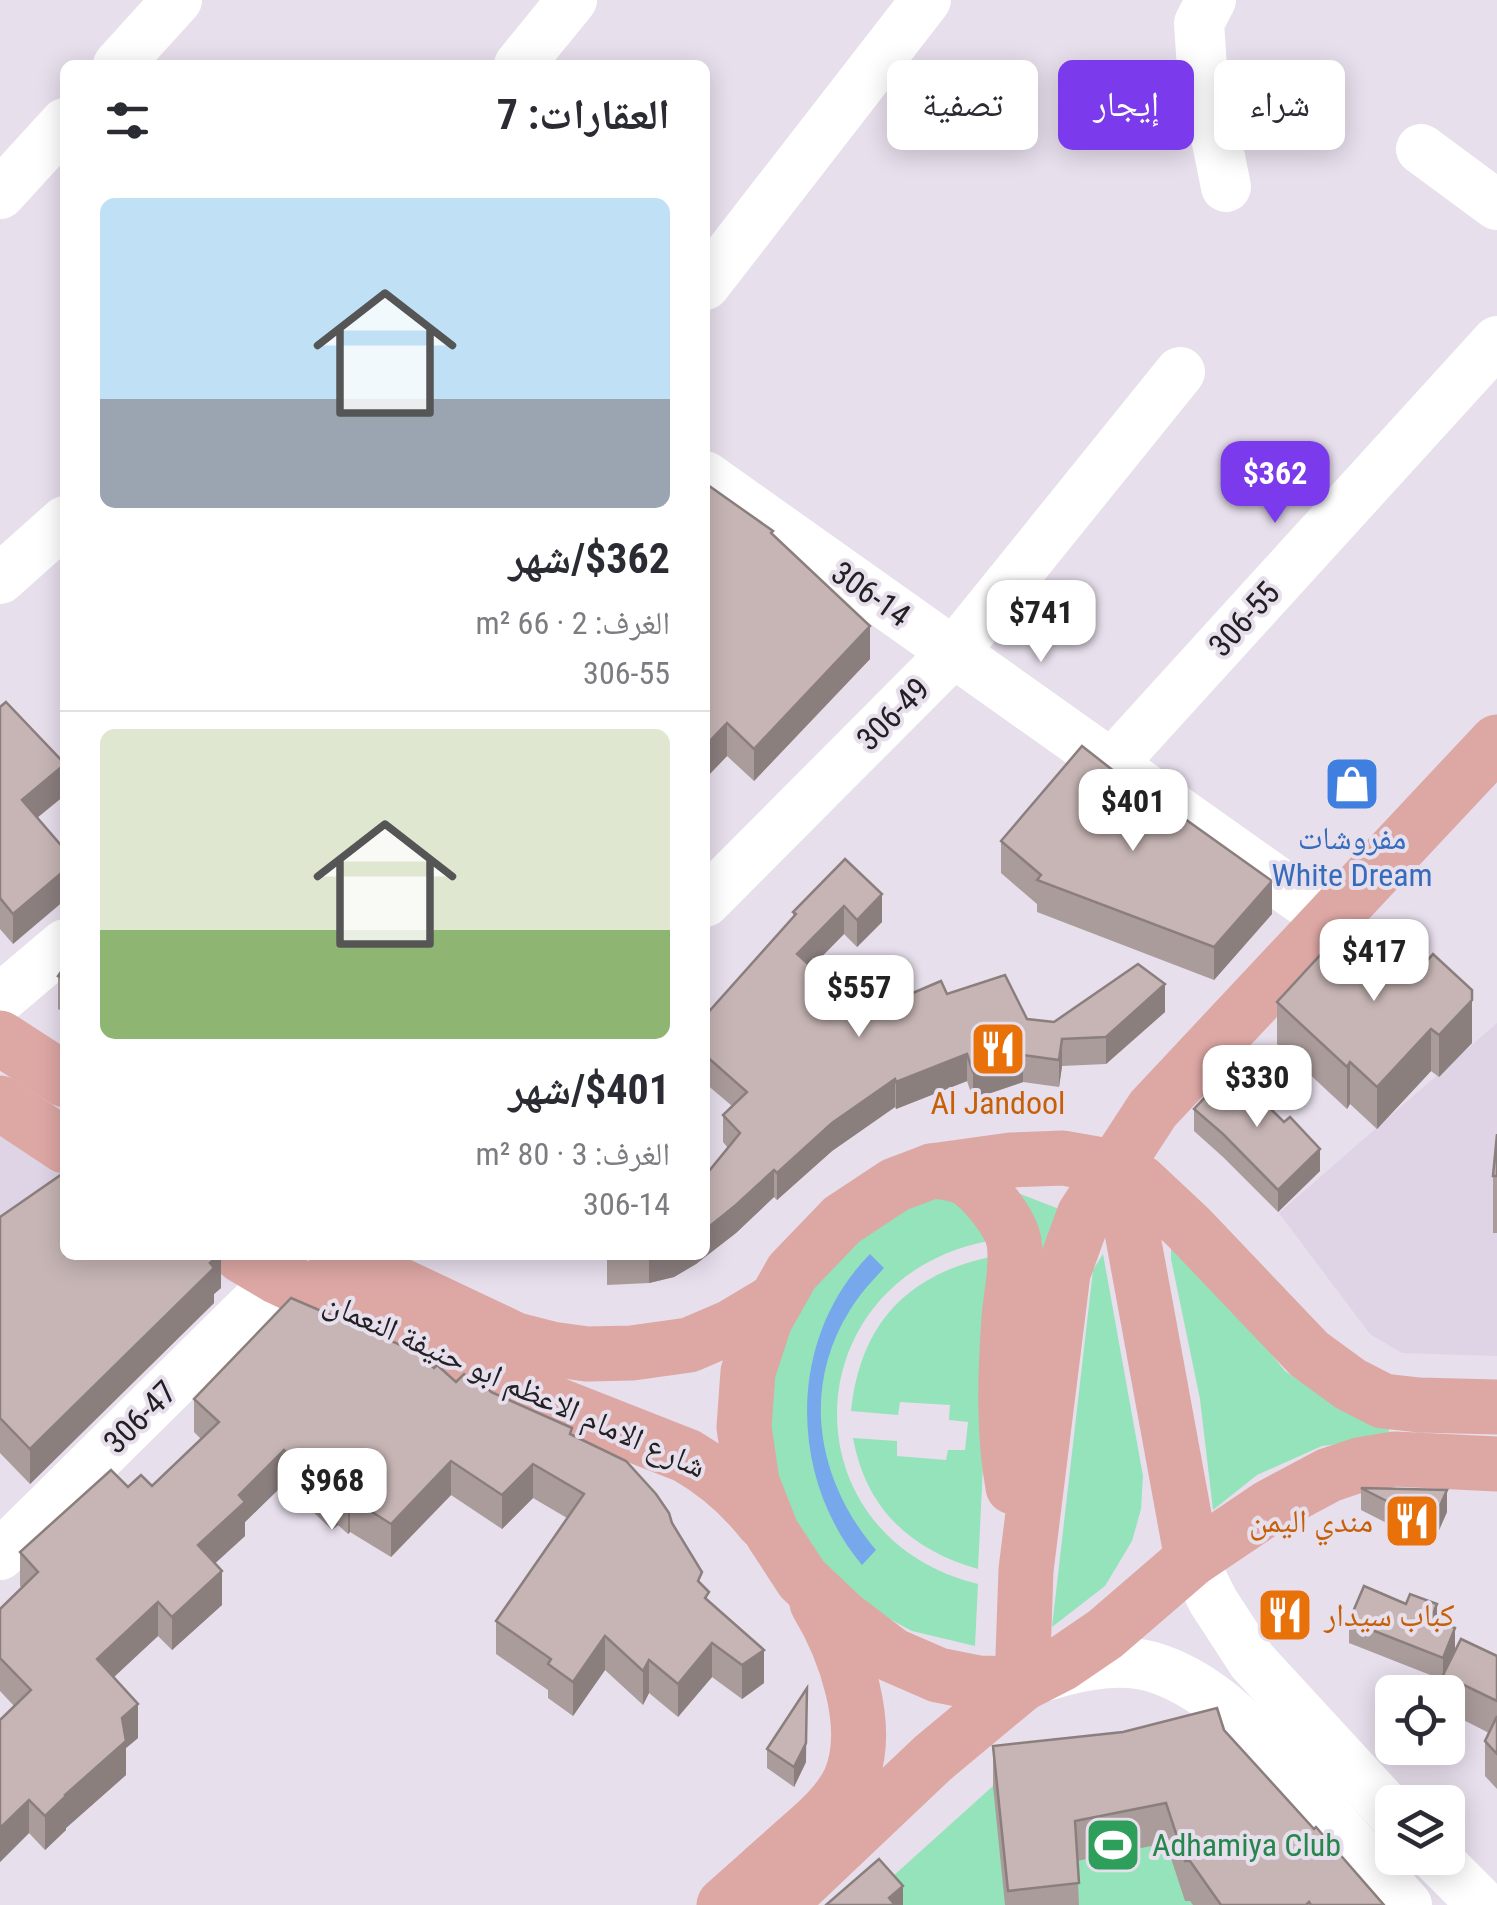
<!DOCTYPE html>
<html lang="ar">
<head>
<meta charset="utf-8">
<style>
  body { margin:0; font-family:"Roboto Condensed","Noto Naskh Arabic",sans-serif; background:#f7f7f7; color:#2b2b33; direction:rtl; height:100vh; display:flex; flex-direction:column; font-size:38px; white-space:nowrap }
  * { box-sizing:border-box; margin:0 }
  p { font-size:32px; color:#7c7c81 }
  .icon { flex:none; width:55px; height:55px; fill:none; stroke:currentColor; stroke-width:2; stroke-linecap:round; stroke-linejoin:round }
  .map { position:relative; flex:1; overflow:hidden; direction:ltr }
  .side { position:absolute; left:60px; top:60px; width:650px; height:1200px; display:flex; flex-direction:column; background:#fff; border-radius:15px; box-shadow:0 5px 25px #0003; direction:rtl }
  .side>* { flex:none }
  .hud { position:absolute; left:740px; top:60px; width:605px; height:90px; direction:rtl; display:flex; gap:20px }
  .tools { position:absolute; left:1375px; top:1675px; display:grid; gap:20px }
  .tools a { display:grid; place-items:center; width:90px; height:90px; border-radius:15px; background:#fff; box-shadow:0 5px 25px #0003; font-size:50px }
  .price { position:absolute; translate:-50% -85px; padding:0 22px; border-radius:20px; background:#fff; color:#222; font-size:32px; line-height:65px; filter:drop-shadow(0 2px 5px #0008) }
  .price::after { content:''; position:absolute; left:50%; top:60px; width:30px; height:22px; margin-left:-15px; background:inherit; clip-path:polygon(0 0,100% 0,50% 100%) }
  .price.current { background:#7c3aed; color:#fff }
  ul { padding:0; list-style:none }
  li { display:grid; align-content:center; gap:20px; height:530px; padding:0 40px }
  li+li { border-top:2px solid #e1e1e2 }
  li span { display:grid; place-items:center; height:310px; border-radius:15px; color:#555 }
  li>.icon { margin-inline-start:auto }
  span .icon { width:180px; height:180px; fill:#fffc; stroke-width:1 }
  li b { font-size:42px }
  h2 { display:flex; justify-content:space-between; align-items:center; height:120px; padding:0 40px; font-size:42px }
  .pill { padding:0 35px; border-radius:15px; background:#fff; box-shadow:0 5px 25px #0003; font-size:35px; line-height:90px }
  .pill.current { background:#7c3aed; color:#fff }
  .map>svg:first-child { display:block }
  .built { fill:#dfd3e6 }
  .green { fill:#94e3bb }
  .water { fill:#77a8ec }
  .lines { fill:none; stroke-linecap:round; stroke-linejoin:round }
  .minor { stroke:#fff; stroke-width:50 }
  .major { stroke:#dda7a4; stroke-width:55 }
  .wall { fill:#aa9c9b }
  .shaded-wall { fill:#8b7f7e }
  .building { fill:#c6b5b4; stroke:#8b7f7e; stroke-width:2.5 }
  .labels { text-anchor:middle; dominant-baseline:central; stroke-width:8; stroke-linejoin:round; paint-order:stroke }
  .street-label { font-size:32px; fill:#232024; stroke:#e7dfec }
  .shop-label { font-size:32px; fill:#366cbe; stroke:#e7dfec }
  .food-label { font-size:32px; fill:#c56008; stroke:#e7dfec }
  .leisure-label { font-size:32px; fill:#27864d; stroke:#e7dfec; text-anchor:start }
</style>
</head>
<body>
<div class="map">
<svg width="1497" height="1905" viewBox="0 0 1497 1905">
  <rect width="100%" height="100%" fill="#e7dfec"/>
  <g class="built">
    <polygon points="1497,1023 1497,1356 1402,1353 1370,1334 1279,1213"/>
    <polygon points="0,1103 65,1146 65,1188 0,1241"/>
  </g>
  <g class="green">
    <path d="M947,1184L988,1241C793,1279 784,1536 978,1584L975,1646L912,1631L864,1605L824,1569L778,1494L763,1422L778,1330L869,1215Z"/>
    <polygon points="1008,1189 1059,1209 1024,1448"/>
    <polygon points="1171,1249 1192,1256 1285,1371 1334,1404 1389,1429 1388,1438 1322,1446 1257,1475 1213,1510 1200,1399 1171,1259"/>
    <polygon points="1103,1254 1143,1476 1141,1509 1132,1541 1105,1586 1052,1627 1093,1270"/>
    <path d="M990,1257L991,1301L978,1569C911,1550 866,1509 853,1438L897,1441V1456L946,1460L948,1450H965L968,1422L949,1420L950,1405L900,1402L898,1415L851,1411C860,1325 906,1275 990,1257Z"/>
    <polygon points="1076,1779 1351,1905 861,1905 993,1786"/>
  </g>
  <path class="water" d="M870,1254L884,1268C872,1281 859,1295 850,1310C800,1390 818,1482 876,1550L862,1565C788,1477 787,1338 870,1254Z"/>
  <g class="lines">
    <g class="minor">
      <polyline points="1211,0 1199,23 1202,68 1226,187"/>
      <polyline points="118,65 177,0"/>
      <polyline points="519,65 572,0"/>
      <polyline points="1421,149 1497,205"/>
      <polyline points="0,194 65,123"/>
      <polyline points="705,285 926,0"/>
      <polyline points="705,476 1331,920"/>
      <polyline points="0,579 65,521"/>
      <polyline points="1112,764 1497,341"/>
      <polyline points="705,902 954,652 1180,372"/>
      <polyline points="0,999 65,944"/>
      <polyline points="0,1555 259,1299 278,1277"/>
      <polyline points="1192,1559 1213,1601 1252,1661 1392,1813"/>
      <path d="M1046,1676C1081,1665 1123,1656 1159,1669C1221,1691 1262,1743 1304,1791C1339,1829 1373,1867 1407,1905"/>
      <polyline points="1436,1858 1483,1905"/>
    </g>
    <g class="major">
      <polyline points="0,1038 65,1080"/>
      <polyline points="0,1103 65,1146"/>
      <polyline points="1114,1167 1128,1210 1192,1559"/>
      <path d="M932,1171C945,1172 959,1174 969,1180C985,1191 1011,1223 1014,1242C1018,1267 1011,1294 1009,1318C1005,1374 1003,1432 1013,1487"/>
      <path d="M241,1255L278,1277L499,1382L687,1456C718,1474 741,1494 763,1522"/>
      <polyline points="336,1255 516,1340 551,1349 587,1354 632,1353 689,1345 731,1327 776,1300"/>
      <polyline points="1497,1407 1419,1405 1383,1401 1350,1384 1309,1354 1189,1228 1140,1182 1114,1167 1063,1158 1011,1160 932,1171 895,1185 842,1220 792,1272 765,1320 748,1372 744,1427 752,1482 772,1533 802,1579 842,1617 892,1655 938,1675 978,1683 1022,1684 1061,1664 1105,1634 1192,1559 1269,1507 1329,1475 1359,1465 1395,1459 1497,1464"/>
      <path d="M724,1905C745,1886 767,1867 788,1848C810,1828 837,1808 850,1780C873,1727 845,1649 817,1603"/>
      <polyline points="778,1905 933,1758 1022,1684 1026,1570 1063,1273 1084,1215 1153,1109 1497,742"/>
    </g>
  </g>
  <g class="wall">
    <polygon points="773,535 870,659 754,781 727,756 705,779"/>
    <polygon points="0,707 65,764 65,795 37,818 13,944 0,929"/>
    <polygon points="1001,841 1272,914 1214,980 1037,912 1037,904 1001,873"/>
    <polygon points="845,859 882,922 857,947 844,934 811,967 859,1010 894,1001 947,994 1027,1019 1054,1022 1165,1012 1106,1064 1062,1066 1059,1087 1023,1082 973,1099 967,1081 896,1109 895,1107 832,1151 777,1200 774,1197 736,1233 696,1264 674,1277 649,1283 607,1285 607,1257 609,1255 705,1255 728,1148 723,1142 723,1115 732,1106 705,1083 705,1016 793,917 793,912"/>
    <polygon points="1380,958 1472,1043 1439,1077 1431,1071 1377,1129 1350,1104 1347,1109 1277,1044 1277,1002"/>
    <polygon points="65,966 65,1013 58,1009 58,976"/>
    <polygon points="1194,1109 1320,1171 1278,1212 1223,1157 1194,1131"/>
    <polygon points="1497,1134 1497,1233 1493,1233 1493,1176"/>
    <polygon points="0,1217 221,1255 221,1288 214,1294 214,1303 30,1484 0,1453"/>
    <polygon points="434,1368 456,1382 471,1382 572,1434 672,1523 709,1602 764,1683 742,1699 712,1677 678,1717 649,1693 643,1705 605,1670 573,1716 548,1698 548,1690 496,1654 496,1621 567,1518 533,1498 502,1529 451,1495 391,1557 350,1532 348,1534 338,1525 332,1530 284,1484 245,1522 245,1536 215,1563 222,1605 172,1650 158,1636 113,1677 138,1738 126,1748 126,1775 66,1828 66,1830 45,1850 29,1833 0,1862 0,1720 14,1706 0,1691 0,1609 22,1588 20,1586 20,1552 128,1487 152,1486 201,1439 194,1432 194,1399"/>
    <polygon points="1361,1488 1447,1512 1432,1546 1361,1510"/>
    <polygon points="1349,1621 1437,1621 1455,1650 1497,1656 1497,1789 1485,1776 1485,1741 1489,1733 1448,1712 1448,1692 1443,1692 1443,1678 1443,1680 1349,1643"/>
    <polygon points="1224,1730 1384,1905 1193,1905 1190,1901 1185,1901 1166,1843 1077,1861 1079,1905 1005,1905 993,1786 993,1746"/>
    <polygon points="767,1749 806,1762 794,1787 767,1768"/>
  </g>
  <g class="shaded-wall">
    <polygon points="870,626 870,659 754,781 754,749"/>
    <polygon points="727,723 727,756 705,779 705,746"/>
    <polygon points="65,764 65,795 22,830 22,800"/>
    <polygon points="65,870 65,900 13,944 13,914"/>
    <polygon points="1272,881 1272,914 1214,980 1214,947"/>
    <polygon points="882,894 882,922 857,947 857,920"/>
    <polygon points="844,906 844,934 797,982 797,954"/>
    <polygon points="1165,984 1165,1012 1106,1064 1106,1037"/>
    <polygon points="1472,1000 1472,1043 1439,1077 1439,1035"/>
    <polygon points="1431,1029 1431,1071 1377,1129 1377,1087"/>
    <polygon points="1062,1039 1062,1066 1059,1087 1059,1060"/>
    <polygon points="967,1054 967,1081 896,1109 896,1082"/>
    <polygon points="1023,1055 1023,1082 973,1099 973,1072"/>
    <polygon points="1350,1062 1350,1104 1347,1109 1347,1067"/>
    <polygon points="895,1079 895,1107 832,1151 777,1200 777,1173 832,1123"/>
    <polygon points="1320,1149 1320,1171 1278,1212 1278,1190"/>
    <polygon points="774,1170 774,1197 736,1233 696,1264 674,1277 649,1283 649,1256 705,1255 705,1230"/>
    <polygon points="219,1255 221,1255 221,1288 214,1294 214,1303 30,1484 30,1449"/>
    <polygon points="284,1450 284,1484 245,1522 245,1536 198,1579 198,1545 239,1495"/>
    <polygon points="451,1461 451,1495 391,1557 391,1524"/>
    <polygon points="533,1464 533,1498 502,1529 502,1495"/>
    <polygon points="1447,1490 1447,1512 1432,1546 1432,1524"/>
    <polygon points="338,1491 338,1525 332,1530 332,1497"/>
    <polygon points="350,1498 350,1532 348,1534 348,1500"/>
    <polygon points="222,1571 222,1605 172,1650 172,1617"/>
    <polygon points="158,1602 158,1636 97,1693 97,1659"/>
    <polygon points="1437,1604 1437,1626 1431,1619"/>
    <polygon points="1455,1628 1455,1650 1443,1675 1443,1680 1443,1658"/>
    <polygon points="605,1636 605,1670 573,1716 573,1682"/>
    <polygon points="712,1643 712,1677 678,1717 678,1684"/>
    <polygon points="764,1650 764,1683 742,1699 742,1665"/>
    <polygon points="649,1660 649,1693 643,1705 643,1671"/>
    <polygon points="807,1688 806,1762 794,1787 794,1767"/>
    <polygon points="138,1704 138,1738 126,1748 126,1775 66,1828 66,1830 45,1850 45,1816 65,1795 122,1718"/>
    <polygon points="29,1800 29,1833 0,1862 0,1828"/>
    <polygon points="903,1886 903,1905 889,1905 889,1898"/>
  </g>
  <g class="building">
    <polygon points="705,483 773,531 771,533 870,626 754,749 727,723 705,746"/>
    <polygon points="6,702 65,764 22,800 65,850 65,870 13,914 0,898 0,707"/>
    <polygon points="1082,746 1124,779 1126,777 1272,881 1214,947 1037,880 1041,875 1001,841"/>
    <polygon points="845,859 882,894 857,920 844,906 797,954 859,1010 888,983 894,1001 941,981 947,994 1005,975 1027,1019 1054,1022 1138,964 1165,984 1106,1037 1062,1039 1059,1060 1023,1055 973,1072 967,1054 896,1082 895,1079 832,1123 777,1173 774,1170 736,1205 705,1230 705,1176 740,1133 723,1115 747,1092 705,1055 705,1016 796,914 793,912"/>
    <polygon points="1346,927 1380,958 1385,953 1397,964 1406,955 1421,968 1433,954 1472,990 1472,1000 1439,1035 1431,1029 1377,1087 1350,1062 1347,1067 1277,1002"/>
    <polygon points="65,966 65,980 58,976"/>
    <polygon points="1231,1070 1284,1122 1290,1117 1320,1149 1278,1190 1223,1134 1194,1109"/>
    <polygon points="1497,1134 1497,1176 1493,1176"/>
    <polygon points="65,1172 65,1255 219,1255 210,1263 214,1268 30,1449 0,1418 0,1217"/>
    <polygon points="609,1255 652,1255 607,1257"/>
    <polygon points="291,1298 417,1352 434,1368 437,1365 456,1382 464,1374 471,1382 478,1378 491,1392 572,1428 570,1434 626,1461 656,1494 669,1513 672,1523 702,1572 698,1581 709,1592 705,1598 764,1650 742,1665 712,1643 678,1684 649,1660 643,1671 605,1636 573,1682 548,1664 551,1659 496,1621 584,1494 533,1464 502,1495 451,1461 391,1524 350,1498 348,1500 338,1491 332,1497 284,1450 239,1495 245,1502 198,1545 222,1571 172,1617 158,1602 97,1659 138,1704 122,1718 126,1741 65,1795 66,1796 45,1816 29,1800 0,1828 0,1720 31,1690 0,1658 0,1609 38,1572 20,1552 111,1470 128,1487 141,1475 152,1486 219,1422 194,1399"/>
    <polygon points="1361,1488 1447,1490 1432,1524"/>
    <polygon points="1364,1586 1406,1604 1410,1594 1437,1604 1431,1619 1455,1628 1443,1658 1349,1621"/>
    <polygon points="1461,1639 1497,1656 1497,1701 1443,1675"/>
    <polygon points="807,1688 806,1743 794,1767 767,1749"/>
    <polygon points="1217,1708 1224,1730 1314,1829 1316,1827 1384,1905 1311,1905 1309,1902 1306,1905 1221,1905 1190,1861 1185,1861 1166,1803 1075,1821 1079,1883 1008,1891 993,1746 1123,1732"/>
    <polygon points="1497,1716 1497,1754 1485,1741"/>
    <polygon points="879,1859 903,1886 889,1898 895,1905 826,1905"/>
  </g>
  <defs>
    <g id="shop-square" transform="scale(2.875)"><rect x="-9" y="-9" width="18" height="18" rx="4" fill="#3f7fe0" stroke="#e7dfec"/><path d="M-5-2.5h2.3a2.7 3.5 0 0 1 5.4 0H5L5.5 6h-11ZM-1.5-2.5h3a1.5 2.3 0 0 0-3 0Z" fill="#fff"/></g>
    <g id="restaurant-square" transform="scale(2.875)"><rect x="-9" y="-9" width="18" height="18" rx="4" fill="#e8710a" stroke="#e7dfec"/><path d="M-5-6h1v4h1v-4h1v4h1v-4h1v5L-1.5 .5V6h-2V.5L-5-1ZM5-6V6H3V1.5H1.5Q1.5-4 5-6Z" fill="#fff"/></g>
    <g id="stadium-square" transform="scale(2.875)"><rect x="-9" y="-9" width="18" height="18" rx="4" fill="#2e9e5b" stroke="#e7dfec"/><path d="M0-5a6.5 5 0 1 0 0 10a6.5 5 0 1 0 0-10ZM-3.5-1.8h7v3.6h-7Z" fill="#fff"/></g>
  </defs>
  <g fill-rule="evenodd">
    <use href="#shop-square" x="1352" y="784"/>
    <use href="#restaurant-square" x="998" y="1049"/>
    <use href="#restaurant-square" x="1412" y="1521"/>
    <use href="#restaurant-square" x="1285" y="1615"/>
    <use href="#stadium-square" x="1113" y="1845"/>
  </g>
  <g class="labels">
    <g class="street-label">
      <text transform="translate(871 594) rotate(35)">306-14</text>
      <text transform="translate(1244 619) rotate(-48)">306-55</text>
      <text transform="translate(893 714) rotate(-45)">306-49</text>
      <text transform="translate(515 1384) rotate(24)">شارع الامام الاعظم ابو حنيفة النعمان</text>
      <text transform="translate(140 1417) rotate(-45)">306-47</text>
    </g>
    <g class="shop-label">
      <text x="1352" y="838">مفروشات<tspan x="1352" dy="37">White Dream</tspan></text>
    </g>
    <g class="food-label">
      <text x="998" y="1103">Al Jandool</text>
      <text x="1373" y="1521" text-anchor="end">مندي اليمن</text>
      <text x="1324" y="1615" text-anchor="start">كباب سيدار</text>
    </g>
    <g class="leisure-label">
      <text x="1152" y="1845">Adhamiya Club</text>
    </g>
  </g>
</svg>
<div class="tools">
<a><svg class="icon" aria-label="locate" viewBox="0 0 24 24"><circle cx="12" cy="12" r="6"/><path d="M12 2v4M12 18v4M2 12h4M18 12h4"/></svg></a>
<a><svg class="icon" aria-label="layers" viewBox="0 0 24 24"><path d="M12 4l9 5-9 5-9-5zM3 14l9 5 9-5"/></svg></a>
</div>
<b class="price current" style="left:1275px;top:526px">$362</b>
<b class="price" style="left:1041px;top:665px">$741</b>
<b class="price" style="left:1133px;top:854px">$401</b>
<b class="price" style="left:1374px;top:1004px">$417</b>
<b class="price" style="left:859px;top:1040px">$557</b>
<b class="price" style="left:1257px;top:1130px">$330</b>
<b class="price" style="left:332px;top:1533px">$968</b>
<div class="hud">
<a class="pill">شراء</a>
<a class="pill current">إيجار</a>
<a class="pill">تصفية</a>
</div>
<section class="side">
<h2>العقارات: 7<svg class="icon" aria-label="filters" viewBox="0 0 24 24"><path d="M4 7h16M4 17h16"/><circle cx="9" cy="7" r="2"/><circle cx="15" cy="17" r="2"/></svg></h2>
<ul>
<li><span style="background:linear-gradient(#bfe0f5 65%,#9aa5b1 0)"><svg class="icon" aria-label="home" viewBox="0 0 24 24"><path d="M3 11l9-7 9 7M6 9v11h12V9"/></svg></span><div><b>$362/شهر</b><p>الغرف: 2 · 66 m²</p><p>306-55</p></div></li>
<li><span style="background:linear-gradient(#dfe7d0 65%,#8fb573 0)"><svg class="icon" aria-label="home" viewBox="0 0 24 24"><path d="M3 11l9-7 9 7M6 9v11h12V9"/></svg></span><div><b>$401/شهر</b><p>الغرف: 3 · 80 m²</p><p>306-14</p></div></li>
</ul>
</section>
</div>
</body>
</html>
